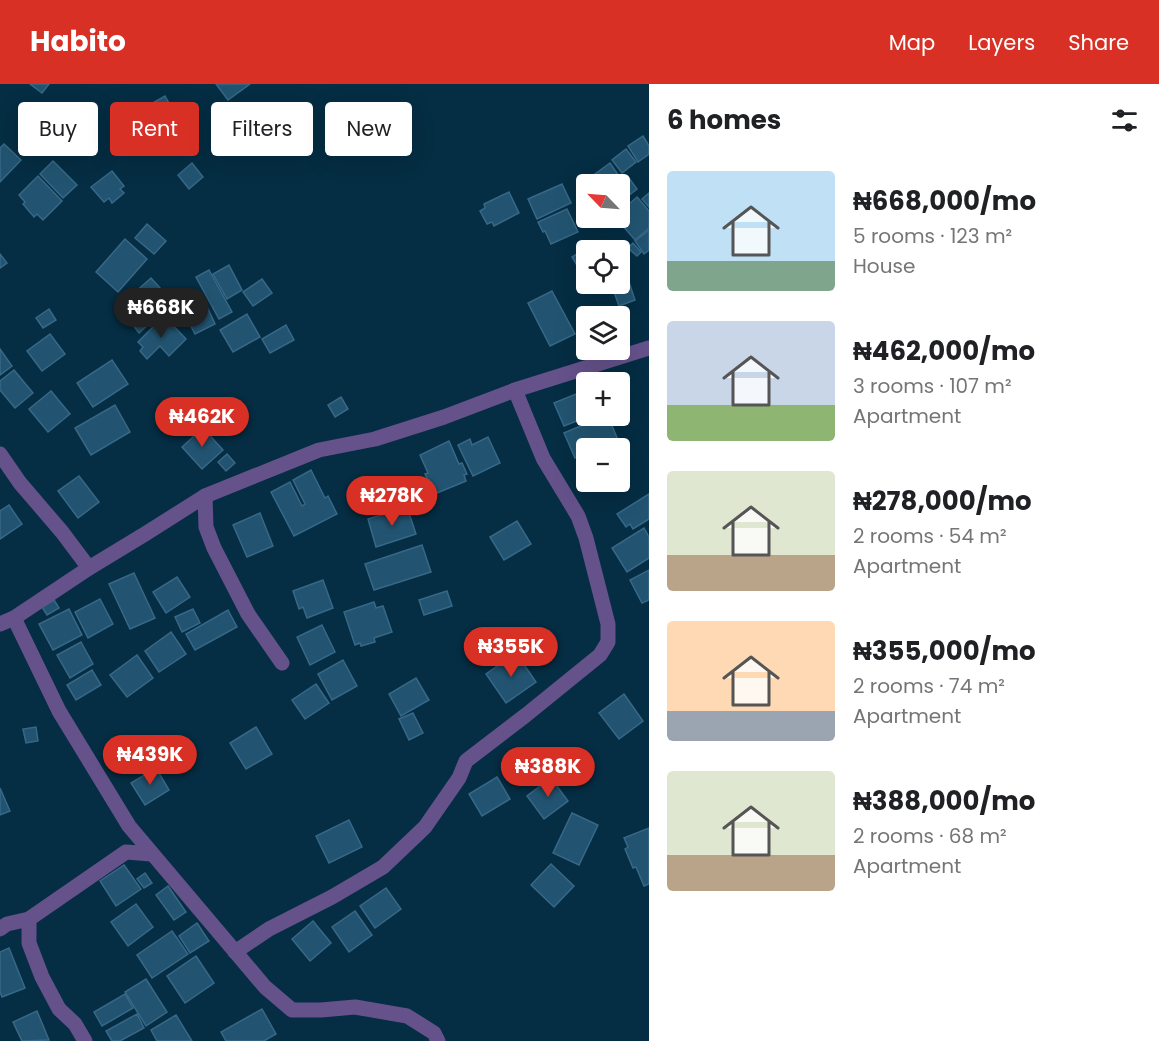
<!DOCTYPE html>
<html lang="en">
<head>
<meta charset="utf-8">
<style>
  body { margin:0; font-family:Poppins,sans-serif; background:#f2f2f2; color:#202124; height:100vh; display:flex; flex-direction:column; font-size:22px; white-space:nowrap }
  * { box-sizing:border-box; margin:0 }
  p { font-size:20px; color:#757577 }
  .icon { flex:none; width:33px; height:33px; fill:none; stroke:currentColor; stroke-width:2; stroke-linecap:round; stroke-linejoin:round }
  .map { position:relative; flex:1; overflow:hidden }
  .drawer { display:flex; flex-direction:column; background:#fff; width:510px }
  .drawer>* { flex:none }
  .hud { position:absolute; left:18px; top:18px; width:540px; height:54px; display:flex; gap:12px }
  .needle { width:39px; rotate:295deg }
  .fabs { position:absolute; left:576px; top:90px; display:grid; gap:12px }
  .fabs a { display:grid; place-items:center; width:54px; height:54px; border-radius:6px; background:#fff; box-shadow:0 6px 24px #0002; font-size:30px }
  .price { position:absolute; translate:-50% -51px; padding:0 14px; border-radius:21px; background:#d93025; color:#fff; font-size:20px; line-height:39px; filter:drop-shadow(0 2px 3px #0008) }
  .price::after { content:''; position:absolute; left:50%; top:36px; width:18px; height:14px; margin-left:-9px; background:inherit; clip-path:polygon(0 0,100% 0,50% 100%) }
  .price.selected { background:#222; color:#fff }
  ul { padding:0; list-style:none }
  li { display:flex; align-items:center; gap:18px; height:150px; padding:0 18px }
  li span { display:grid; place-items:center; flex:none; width:168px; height:120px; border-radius:6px; color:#555 }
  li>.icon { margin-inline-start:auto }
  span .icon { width:72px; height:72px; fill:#fffc; stroke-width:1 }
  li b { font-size:26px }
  h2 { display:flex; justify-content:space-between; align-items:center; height:72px; padding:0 18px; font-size:26px }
  .pill { padding:0 21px; border-radius:6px; background:#fff; box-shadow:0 6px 24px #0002; font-size:21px; line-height:54px }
  .pill.selected { background:#d93025; color:#fff }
  header { display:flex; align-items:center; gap:36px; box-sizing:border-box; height:84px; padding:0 30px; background:#d93025; color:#fff }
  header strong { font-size:28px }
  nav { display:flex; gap:33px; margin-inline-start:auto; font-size:21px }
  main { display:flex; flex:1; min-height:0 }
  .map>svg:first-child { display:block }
  .building { fill:#225471; stroke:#376887; stroke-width:1.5 }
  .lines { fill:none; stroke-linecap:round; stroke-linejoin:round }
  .minor { stroke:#65528b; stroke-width:15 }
</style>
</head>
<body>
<header>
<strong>Habito</strong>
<nav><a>Map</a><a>Layers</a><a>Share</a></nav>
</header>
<main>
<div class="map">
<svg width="649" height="957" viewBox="0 0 649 957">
  <rect width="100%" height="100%" fill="#052d43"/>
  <g class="building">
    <polygon points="30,0 49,0 42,9"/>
    <polygon points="216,0 250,0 228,16"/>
    <polygon points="165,12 179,37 152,53 137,28"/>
    <polygon points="62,23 81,47 54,67 36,43"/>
    <polygon points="643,52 649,62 649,70 638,78 628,62"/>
    <polygon points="4,60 21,76 0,98 0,64"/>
    <polygon points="626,65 636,78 622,89 612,76"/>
    <polygon points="53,77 77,101 63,114 40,90"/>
    <polygon points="192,79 203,93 189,105 178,91"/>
    <polygon points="610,79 619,92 608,100 590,100 587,96"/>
    <polygon points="112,87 124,102 120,105 124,109 112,119 109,114 104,118 91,103"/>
    <polygon points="38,92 62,117 43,136 37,130 34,133 23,120 25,118 19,111"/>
    <polygon points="629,94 637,105 628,112 620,101"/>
    <polygon points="562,100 571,119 537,135 528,115"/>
    <polygon points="620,105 627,114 620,120"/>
    <polygon points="509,108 519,129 494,142 492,138 487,140 480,127 485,124 484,120"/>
    <polygon points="649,109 649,123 642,115"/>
    <polygon points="637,113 649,127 649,144 635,156 616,134 620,134 620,128"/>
    <polygon points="567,125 578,148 551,160 545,147 543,148 538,138"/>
    <polygon points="147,140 166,157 154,170 135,154"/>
    <polygon points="649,146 649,166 644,170 635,157"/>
    <polygon points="125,155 147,175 118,208 96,188"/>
    <polygon points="595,159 599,166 586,166 586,185 581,188 572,173"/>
    <polygon points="633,159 641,168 637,172 628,164"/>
    <polygon points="0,170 7,179 0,184"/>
    <polygon points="229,181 242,206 227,215 213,190"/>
    <polygon points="209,186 232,228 219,235 196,193"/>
    <polygon points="151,194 170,215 164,220 167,224 139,249 129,236 134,231 123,219"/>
    <polygon points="262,195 272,209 253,222 243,208"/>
    <polygon points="629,198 635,216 619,222 613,205"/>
    <polygon points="552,207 575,250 550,262 528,219"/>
    <polygon points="205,218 215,240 195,250 184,229"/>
    <polygon points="49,225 56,236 43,244 36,234"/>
    <polygon points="247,230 260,253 233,268 220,246"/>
    <polygon points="164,232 186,255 169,272 160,262 147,275 140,267 143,263 138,258"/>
    <polygon points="286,241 294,256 270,269 262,255"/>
    <polygon points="50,250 65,270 42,287 27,267"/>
    <polygon points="0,265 12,282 0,291"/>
    <polygon points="112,276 128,300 93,323 77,299"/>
    <polygon points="14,286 33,309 15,324 0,306 0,297"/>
    <polygon points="586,306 586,332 589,332 564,342 554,319"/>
    <polygon points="51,307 70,330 48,348 29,325"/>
    <polygon points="341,313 348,325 335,333 328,321"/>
    <polygon points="115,321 130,348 91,371 75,344"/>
    <polygon points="604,332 608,332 618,356 598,364 586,364 586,369 575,374 564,349"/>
    <polygon points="203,344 223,366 202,385 182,363"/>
    <polygon points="488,353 500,379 473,392 458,361 470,355 472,361"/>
    <polygon points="449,357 459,380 462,379 467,390 464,391 466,397 437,409 434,402 431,403 425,390 428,389 420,371"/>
    <polygon points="227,370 235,379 226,387 218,378"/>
    <polygon points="311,386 325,414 328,412 337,430 294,452 271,408 290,398 302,422 305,420 293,396"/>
    <polygon points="79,392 99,418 78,434 58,407"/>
    <polygon points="649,410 649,435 633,445 630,440 626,443 617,430"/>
    <polygon points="9,421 22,440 0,455 0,427"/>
    <polygon points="407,423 416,450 376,463 368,435"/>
    <polygon points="260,429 273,462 247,473 233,441"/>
    <polygon points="517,437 531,460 504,476 490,453"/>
    <polygon points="644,444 649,453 649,474 627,488 612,464"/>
    <polygon points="422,461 431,488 374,506 365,480"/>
    <polygon points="649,486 649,516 642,519 630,496"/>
    <polygon points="134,489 155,534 130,545 109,500"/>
    <polygon points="177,493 190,513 166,529 153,508"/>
    <polygon points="323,496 333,524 307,534 303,523 299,525 293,507"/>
    <polygon points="447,507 452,522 424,531 419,516"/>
    <polygon points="100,515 113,540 88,554 75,528"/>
    <polygon points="54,516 59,524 47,531 42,523"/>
    <polygon points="374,518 376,524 383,522 392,548 374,554 375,558 361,562 360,559 355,561 344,528"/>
    <polygon points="69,525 82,551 53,566 39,540"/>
    <polygon points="193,525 200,539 182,548 175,533"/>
    <polygon points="228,526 237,543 195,566 186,550"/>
    <polygon points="322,541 335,568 310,581 297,553"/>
    <polygon points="171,548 186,570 159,588 145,567"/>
    <polygon points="81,558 93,580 70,594 57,571"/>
    <polygon points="516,569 536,598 506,619 486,590"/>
    <polygon points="137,571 153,594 127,613 110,591"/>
    <polygon points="343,576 357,602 332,616 318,590"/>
    <polygon points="92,586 101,601 76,616 67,601"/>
    <polygon points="416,594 429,616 401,632 389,610"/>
    <polygon points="316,600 329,619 305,635 292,616"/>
    <polygon points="624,610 643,637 619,655 599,629"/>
    <polygon points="413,629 423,649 409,656 399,635"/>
    <polygon points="36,643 38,657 26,659 23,645"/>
    <polygon points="256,643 272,670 246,685 230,659"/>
    <polygon points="156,684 169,706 145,721 131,699"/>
    <polygon points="497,693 510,715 482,732 469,710"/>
    <polygon points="551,694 568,717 544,735 527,712"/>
    <polygon points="0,704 10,727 0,731"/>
    <polygon points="572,729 598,741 579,781 553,769"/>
    <polygon points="349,736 362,763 329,779 316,752"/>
    <polygon points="649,744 649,800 644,802 636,783 633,784 625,765 628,763 624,754"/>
    <polygon points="551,780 574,802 554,823 531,801"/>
    <polygon points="124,781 141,805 116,822 100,797"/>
    <polygon points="145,789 152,799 144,804 137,795"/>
    <polygon points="168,802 186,828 174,836 156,811"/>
    <polygon points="386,804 401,825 375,844 360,822"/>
    <polygon points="136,820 153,843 128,862 111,838"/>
    <polygon points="355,827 372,851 349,868 332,843"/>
    <polygon points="313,837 331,859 310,877 292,855"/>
    <polygon points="197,839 209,857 190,869 179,852"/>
    <polygon points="172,847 188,870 152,894 137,871"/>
    <polygon points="9,864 25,904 2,913 0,908 0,868"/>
    <polygon points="196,872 214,899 185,919 167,892"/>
    <polygon points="146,895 167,928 146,942 125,908"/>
    <polygon points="125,910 133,924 102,942 94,928"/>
    <polygon points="262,925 276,950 264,957 226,957 221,948"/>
    <polygon points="37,927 49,956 22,957 13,938"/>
    <polygon points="137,930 144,944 120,957 112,957 106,947"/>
    <polygon points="176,931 192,957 157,957 151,946"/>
  </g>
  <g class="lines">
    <g class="minor">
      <polyline points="0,370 20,399 62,448 89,484"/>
      <polyline points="205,412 206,443 214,464 248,530 282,579"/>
      <polyline points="14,534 59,627 129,742 265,903 292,926 321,926 355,923 407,932 434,949 438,957"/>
      <polyline points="0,540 14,534 89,484 145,450 205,412 319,366 375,355 444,333 515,306 649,264"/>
      <polyline points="29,835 29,859 42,893 59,925 75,940 85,957"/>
      <polyline points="0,845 7,840 29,835 126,768 151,770"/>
      <polyline points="235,868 269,845 332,813 383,783 425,743 459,694 466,677 526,631 600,571 608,558 608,540 586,454 578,432 543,374 515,306"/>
    </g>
  </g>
</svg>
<div class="fabs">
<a><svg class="needle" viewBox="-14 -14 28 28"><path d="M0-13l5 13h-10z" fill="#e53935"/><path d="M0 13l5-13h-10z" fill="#757577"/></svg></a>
<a><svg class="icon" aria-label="locate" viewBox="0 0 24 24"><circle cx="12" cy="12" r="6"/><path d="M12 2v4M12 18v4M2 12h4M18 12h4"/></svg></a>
<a><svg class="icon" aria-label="layers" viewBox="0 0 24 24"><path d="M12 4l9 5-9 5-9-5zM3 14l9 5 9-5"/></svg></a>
<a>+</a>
<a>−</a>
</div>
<b class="price selected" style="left:161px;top:255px">₦668K</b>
<b class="price" style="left:202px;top:364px">₦462K</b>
<b class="price" style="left:392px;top:443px">₦278K</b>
<b class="price" style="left:511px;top:594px">₦355K</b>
<b class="price" style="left:150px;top:702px">₦439K</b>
<b class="price" style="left:548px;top:714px">₦388K</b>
<div class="hud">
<a class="pill">Buy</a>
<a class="pill selected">Rent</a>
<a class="pill">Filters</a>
<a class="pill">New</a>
</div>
</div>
<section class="drawer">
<h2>6 homes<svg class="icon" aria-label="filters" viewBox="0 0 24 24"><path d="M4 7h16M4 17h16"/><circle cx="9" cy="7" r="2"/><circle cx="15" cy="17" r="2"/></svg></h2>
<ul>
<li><span style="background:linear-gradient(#bfe0f5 75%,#7fa58c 0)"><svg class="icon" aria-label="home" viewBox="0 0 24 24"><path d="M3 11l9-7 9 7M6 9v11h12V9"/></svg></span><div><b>₦668,000/mo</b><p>5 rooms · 123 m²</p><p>House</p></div></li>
<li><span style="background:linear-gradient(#c9d6e8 70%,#8fb573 0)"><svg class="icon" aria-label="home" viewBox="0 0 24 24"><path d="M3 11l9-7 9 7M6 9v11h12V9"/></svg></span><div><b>₦462,000/mo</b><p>3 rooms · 107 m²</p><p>Apartment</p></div></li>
<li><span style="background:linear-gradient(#dfe7d0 70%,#b9a48a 0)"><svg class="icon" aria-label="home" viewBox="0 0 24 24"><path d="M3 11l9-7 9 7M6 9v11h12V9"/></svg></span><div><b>₦278,000/mo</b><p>2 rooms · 54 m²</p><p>Apartment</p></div></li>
<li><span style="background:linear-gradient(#ffd9b3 75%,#9aa5b1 0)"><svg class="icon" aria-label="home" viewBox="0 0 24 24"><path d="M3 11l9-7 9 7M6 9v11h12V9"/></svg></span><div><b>₦355,000/mo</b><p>2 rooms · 74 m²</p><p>Apartment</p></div></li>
<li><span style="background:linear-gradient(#dfe7d0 70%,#b9a48a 0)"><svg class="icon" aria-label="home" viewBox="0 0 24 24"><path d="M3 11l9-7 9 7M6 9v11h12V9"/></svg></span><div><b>₦388,000/mo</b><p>2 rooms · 68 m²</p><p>Apartment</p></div></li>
</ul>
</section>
</main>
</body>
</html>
